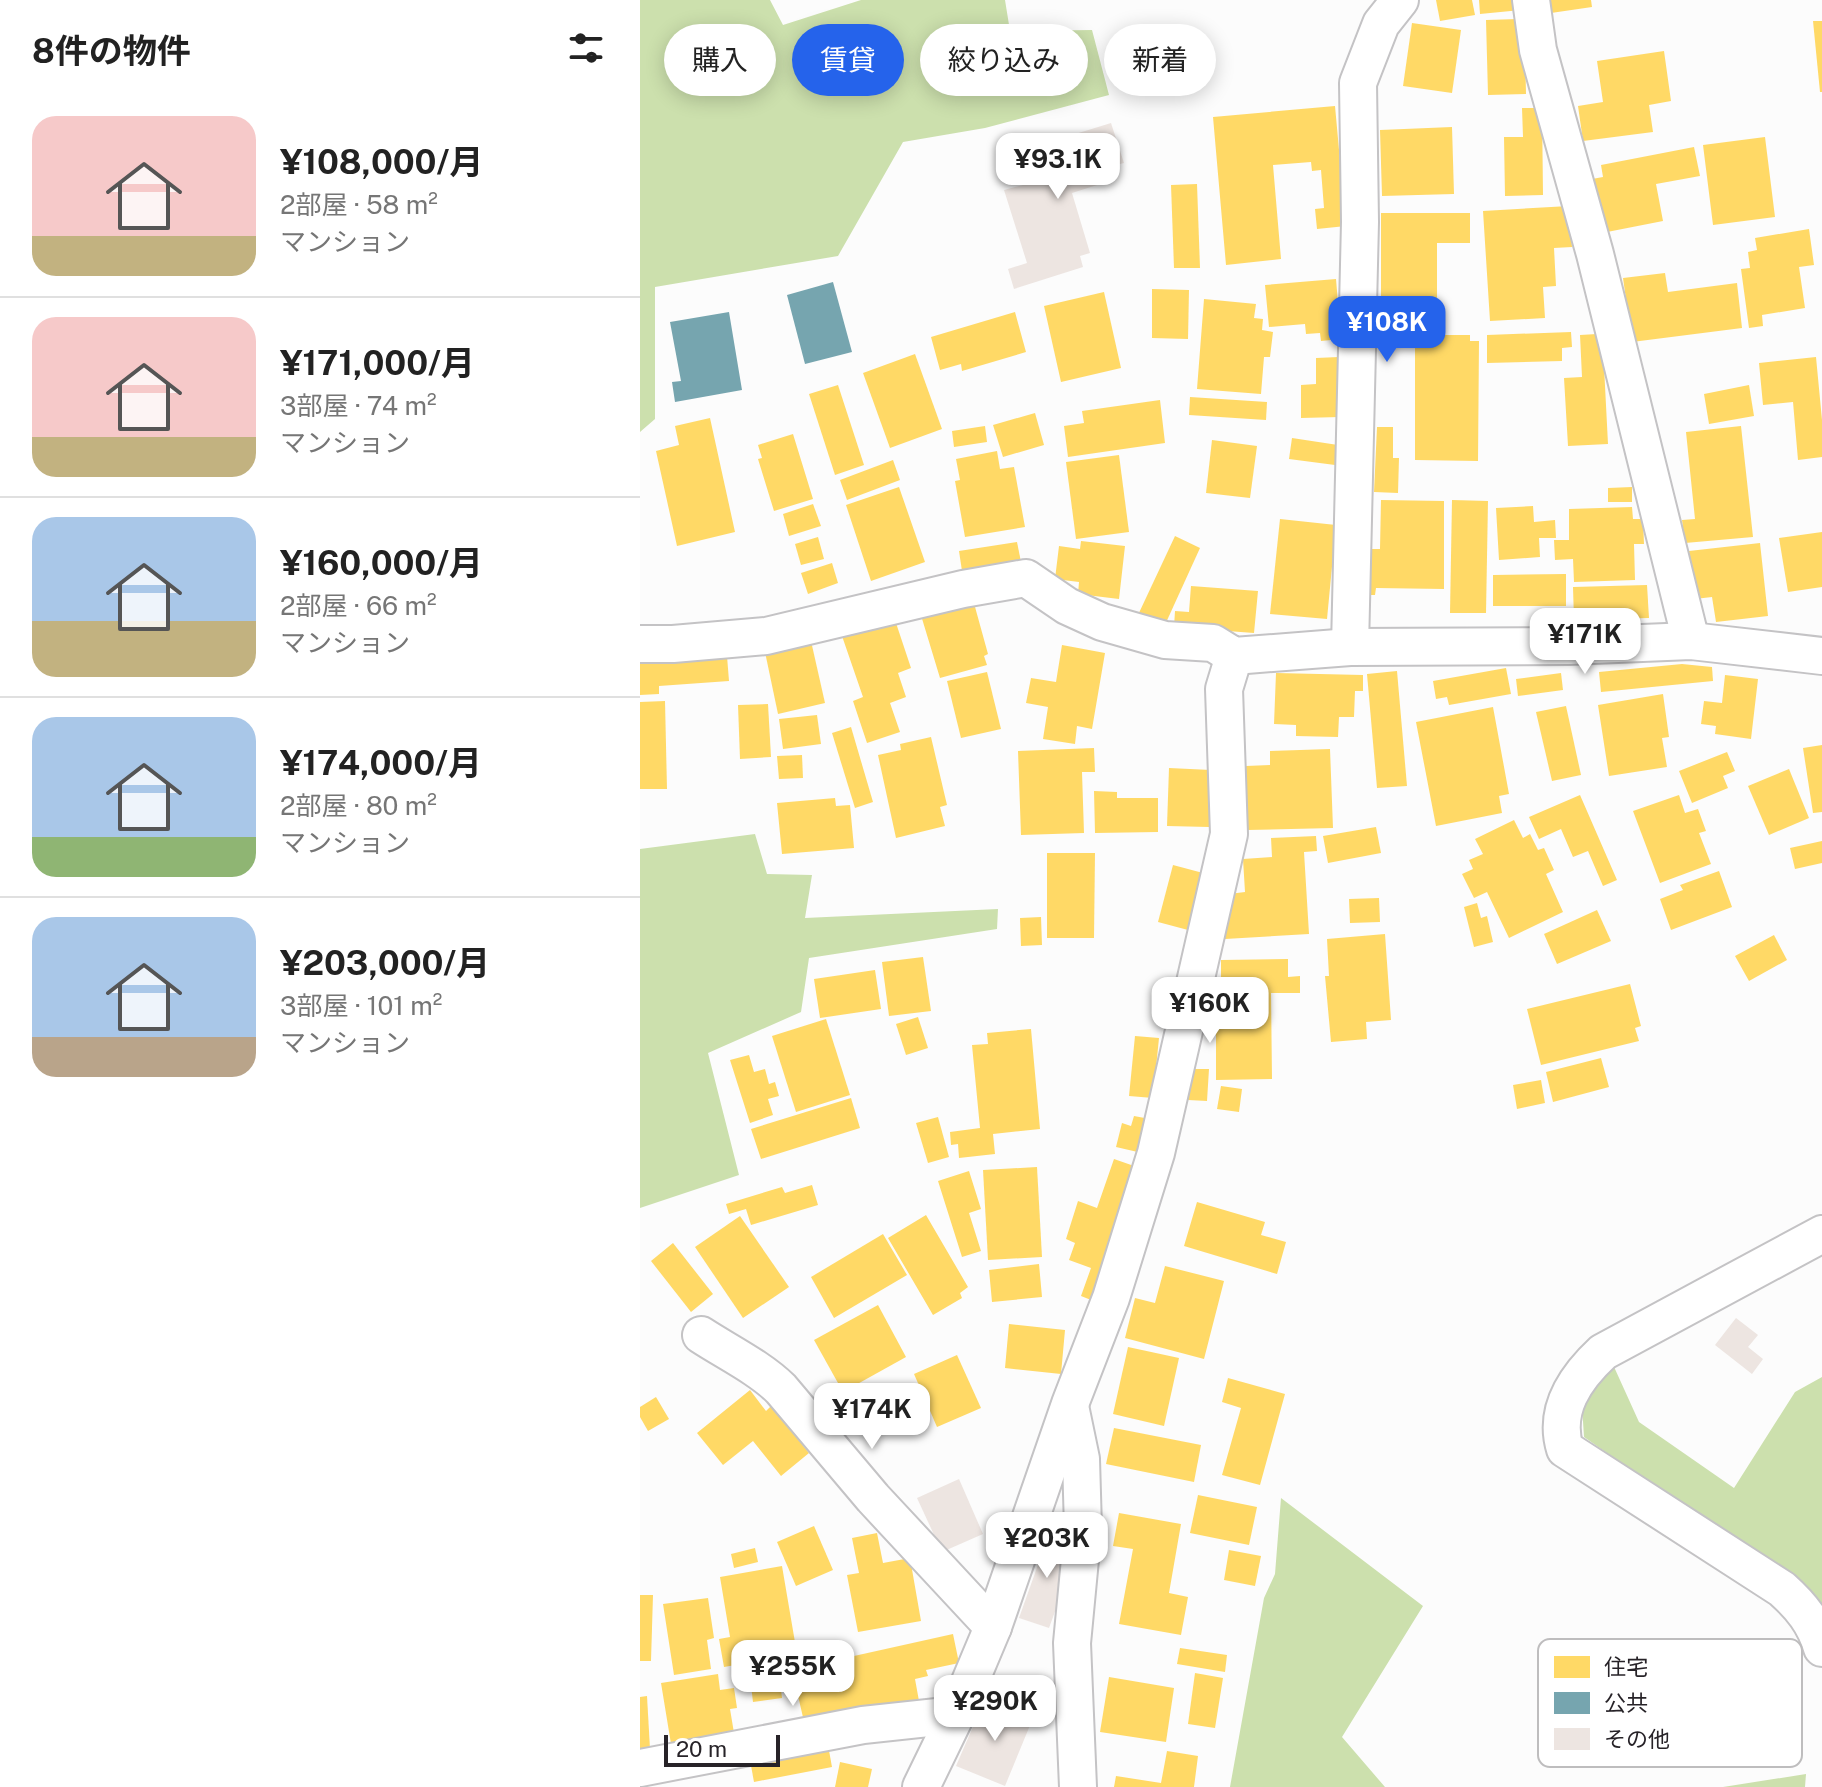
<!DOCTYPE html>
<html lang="ja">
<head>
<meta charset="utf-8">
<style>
  body { margin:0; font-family:"Public Sans","Noto Sans JP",sans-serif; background:#f2f2f2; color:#222; height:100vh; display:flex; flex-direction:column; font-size:30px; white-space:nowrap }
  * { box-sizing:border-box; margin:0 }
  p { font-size:26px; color:#767676 }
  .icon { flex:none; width:44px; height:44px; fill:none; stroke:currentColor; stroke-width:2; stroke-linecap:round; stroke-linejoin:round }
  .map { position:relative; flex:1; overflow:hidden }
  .side { display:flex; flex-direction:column; background:#fff; width:640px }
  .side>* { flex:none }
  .hud { position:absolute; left:24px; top:24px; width:760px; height:72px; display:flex; gap:16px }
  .scale { position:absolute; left:24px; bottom:20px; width:116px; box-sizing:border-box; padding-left:8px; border:4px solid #272328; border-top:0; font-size:22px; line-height:28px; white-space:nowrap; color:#272328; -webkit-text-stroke:6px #fff; paint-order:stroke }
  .price { position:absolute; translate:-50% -68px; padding:0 18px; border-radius:16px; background:#fff; color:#222; font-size:26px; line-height:52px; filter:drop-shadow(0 2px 4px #0008) }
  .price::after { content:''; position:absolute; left:50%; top:48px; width:24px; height:18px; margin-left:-12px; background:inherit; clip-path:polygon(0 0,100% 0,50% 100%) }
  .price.active { background:#2563eb; color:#fff }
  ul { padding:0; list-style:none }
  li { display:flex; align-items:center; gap:24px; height:200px; padding:0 32px }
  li+li { border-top:2px solid #e0e0e0 }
  li span { display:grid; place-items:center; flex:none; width:224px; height:160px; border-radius:24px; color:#555 }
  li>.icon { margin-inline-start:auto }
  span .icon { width:96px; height:96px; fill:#fffc; stroke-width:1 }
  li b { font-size:34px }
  h2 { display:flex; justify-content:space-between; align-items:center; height:96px; padding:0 32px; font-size:34px }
  .pill { padding:0 28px; border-radius:36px; background:#fff; box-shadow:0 4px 20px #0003; font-size:28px; line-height:72px }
  .pill.active { background:#2563eb; color:#fff }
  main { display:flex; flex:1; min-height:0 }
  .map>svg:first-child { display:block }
  .forest { fill:#cce0ad }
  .homes { fill:#ffd966 }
  .public { fill:#76a5af }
  .building { fill:#ede5e1 }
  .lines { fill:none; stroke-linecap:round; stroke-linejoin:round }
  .street-casing { stroke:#c4c3c5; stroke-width:40 }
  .street { stroke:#fff; stroke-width:36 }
  .key { fill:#fff; stroke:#bebdbe; stroke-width:2 }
  .key-label { font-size:22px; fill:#272328 }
</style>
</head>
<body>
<main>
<section class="side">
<h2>8件の物件<svg class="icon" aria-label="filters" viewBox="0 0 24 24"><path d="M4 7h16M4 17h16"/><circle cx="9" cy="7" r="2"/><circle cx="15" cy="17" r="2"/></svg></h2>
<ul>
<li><span style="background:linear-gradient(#f6c9c9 75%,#c2b280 0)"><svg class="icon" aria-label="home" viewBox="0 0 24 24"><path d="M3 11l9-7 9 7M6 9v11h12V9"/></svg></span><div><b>¥108,000/月</b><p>2部屋 · 58 m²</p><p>マンション</p></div></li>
<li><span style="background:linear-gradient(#f6c9c9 75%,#c2b280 0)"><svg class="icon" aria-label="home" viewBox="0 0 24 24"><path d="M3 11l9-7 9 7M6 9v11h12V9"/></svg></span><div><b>¥171,000/月</b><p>3部屋 · 74 m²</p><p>マンション</p></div></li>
<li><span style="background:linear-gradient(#a9c7e8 65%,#c2b280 0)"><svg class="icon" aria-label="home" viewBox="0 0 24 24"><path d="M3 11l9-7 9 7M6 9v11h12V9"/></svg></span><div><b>¥160,000/月</b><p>2部屋 · 66 m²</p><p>マンション</p></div></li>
<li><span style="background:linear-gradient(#a9c7e8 75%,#8fb573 0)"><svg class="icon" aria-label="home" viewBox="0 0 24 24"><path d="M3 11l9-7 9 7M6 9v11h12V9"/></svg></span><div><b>¥174,000/月</b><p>2部屋 · 80 m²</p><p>マンション</p></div></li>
<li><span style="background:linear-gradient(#a9c7e8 75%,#b9a48a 0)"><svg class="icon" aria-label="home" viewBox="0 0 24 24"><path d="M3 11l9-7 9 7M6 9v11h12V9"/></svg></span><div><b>¥203,000/月</b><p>3部屋 · 101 m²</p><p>マンション</p></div></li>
</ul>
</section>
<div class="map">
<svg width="1182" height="1787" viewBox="0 0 1182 1787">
  <rect width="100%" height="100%" fill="#fcfcfc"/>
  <g class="forest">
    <polygon points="0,0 130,0 143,25 221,0 365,0 370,31 452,30 469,95 345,128 263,142 198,256 15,287 15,419 0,432"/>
    <polygon points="115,834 127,874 172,875 165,918 358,909 357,929 169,958 161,1012 68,1053 99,1175 0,1208 0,849"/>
    <polygon points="970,1358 999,1422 1094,1488 1155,1392 1182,1377 1182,1608 1059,1517 944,1437 942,1406"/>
    <polygon points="641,1498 783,1606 702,1737 745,1787 590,1787 624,1598 635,1574"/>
    <polygon points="1166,1774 1165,1787 1083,1787"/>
  </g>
  <g class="homes">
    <polygon points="796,0 832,0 835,15 800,21"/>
    <polygon points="839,0 880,0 881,10 840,14"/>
    <polygon points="910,0 951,0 952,7 911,13"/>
    <polygon points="878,19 879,49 885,49 886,94 848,95 846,20"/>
    <polygon points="1173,21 1182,21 1182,92 1180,92"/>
    <polygon points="772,23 821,30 812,93 763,86"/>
    <polygon points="1024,51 1031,101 1009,105 1013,132 943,141 938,106 963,102 957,61"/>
    <polygon points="695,106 706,226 677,229 675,209 684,208 681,170 672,171 671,162 633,165 641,259 586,265 573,117"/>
    <polygon points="882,108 902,108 903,195 865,196 864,137 883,137"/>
    <polygon points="812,127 814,194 742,196 740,130"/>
    <polygon points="1125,137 1135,217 1073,225 1063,145"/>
    <polygon points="1054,147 1060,176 1016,184 1023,221 962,233 952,179 963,177 961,165"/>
    <polygon points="557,184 560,268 534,268 531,185"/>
    <polygon points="929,206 932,247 914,248 916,286 903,287 905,318 850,321 843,211"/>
    <polygon points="741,213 830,213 830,243 797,243 797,316 741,316"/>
    <polygon points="1169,229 1174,265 1159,267 1165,308 1122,315 1123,326 1109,328 1101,269 1110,268 1108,252 1117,250 1115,238"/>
    <polygon points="1025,273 1028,292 1097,283 1102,328 992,342 983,278"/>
    <polygon points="696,279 701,339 681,341 680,333 666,334 665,324 629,327 625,285"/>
    <polygon points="512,289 549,290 548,339 512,338"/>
    <polygon points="464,292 481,368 421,382 404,306"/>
    <polygon points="564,299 616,304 614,318 623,319 622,330 633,332 630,357 624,357 621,394 557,389"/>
    <polygon points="375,312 386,352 322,371 321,364 300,370 291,337"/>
    <polygon points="931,332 932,347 922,348 922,361 847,363 847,335"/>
    <polygon points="957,334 958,347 963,347 968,444 928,446 924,378 942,377 940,335"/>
    <polygon points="775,335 830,335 830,341 839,341 838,461 775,460"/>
    <polygon points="275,354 302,429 250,448 223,373"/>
    <polygon points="699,357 700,417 661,418 661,385 676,384 676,358"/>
    <polygon points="1176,357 1182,420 1182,457 1158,460 1153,402 1123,405 1119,363"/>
    <polygon points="198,385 224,465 195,475 169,394"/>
    <polygon points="1109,385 1114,416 1069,424 1064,394"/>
    <polygon points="550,397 627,402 626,420 549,415"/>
    <polygon points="520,400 525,443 428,457 424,426 444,423 442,411"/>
    <polygon points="395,413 404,445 363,457 353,425"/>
    <polygon points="70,418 95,532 37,546 16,451 39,445 35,426"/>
    <polygon points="345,426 347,442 314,447 312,431"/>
    <polygon points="1101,426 1113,537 1045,543 1042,520 1055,519 1046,432"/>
    <polygon points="737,427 753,427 753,458 759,458 758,493 734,492"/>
    <polygon points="153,434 173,499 134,511 118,459 122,458 118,445"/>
    <polygon points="652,438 698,445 695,465 649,459"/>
    <polygon points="572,440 617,446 610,498 566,493"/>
    <polygon points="357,451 360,469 374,467 385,527 325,537 315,481 320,480 316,459"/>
    <polygon points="479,455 489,532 436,539 426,462"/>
    <polygon points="253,460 260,480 207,500 200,480"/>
    <polygon points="259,487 285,562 231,581 206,505"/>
    <polygon points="992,487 992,502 968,502 968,488"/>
    <polygon points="741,500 804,501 804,589 736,588 735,595 729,595 729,549 740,549"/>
    <polygon points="812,500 848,501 846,613 810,613"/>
    <polygon points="173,504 181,526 149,536 143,514"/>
    <polygon points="893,506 894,522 915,520 916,538 899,538 900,557 859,560 856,508"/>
    <polygon points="992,507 993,519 1003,519 1004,544 994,544 995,580 934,582 933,559 915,560 914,540 929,540 929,509"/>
    <polygon points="640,519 696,525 687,619 630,614"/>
    <polygon points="1182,532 1182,587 1148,592 1139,538"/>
    <polygon points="535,536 560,548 524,627 498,615"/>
    <polygon points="178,537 184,559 161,565 155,544"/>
    <polygon points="441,541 485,546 479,599 438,594 439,582 415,579 419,546 440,549"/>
    <polygon points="377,542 381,562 322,571 319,551"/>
    <polygon points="1120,543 1128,616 1076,622 1072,597 1055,599 1049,551"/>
    <polygon points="192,563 198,583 168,594 161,573"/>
    <polygon points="926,574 926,606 853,606 853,575"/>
    <polygon points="1007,585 1009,618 934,620 933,587"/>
    <polygon points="551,586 618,591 614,633 534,627 535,611 549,612"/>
    <polygon points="332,596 348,654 344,656 347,665 300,678 280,612"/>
    <polygon points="254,617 271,668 258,673 266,697 250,703 260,732 227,743 213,701 223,697 202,636"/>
    <polygon points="171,641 185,703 138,714 125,652"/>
    <polygon points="422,645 465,653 452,729 437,726 435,744 403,739 408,707 386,703 391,678 416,682"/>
    <polygon points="87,656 89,681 19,686 19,694 0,695 0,661"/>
    <polygon points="1042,664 1072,667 1073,681 961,692 959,672"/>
    <polygon points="866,668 871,694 809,705 807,697 796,699 793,681"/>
    <polygon points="757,671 767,786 737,788 727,674"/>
    <polygon points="347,672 361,729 321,738 307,681"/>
    <polygon points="636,673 723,675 723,691 715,691 714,717 699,717 698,737 656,736 656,725 634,724"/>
    <polygon points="921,673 923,690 878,696 876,679"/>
    <polygon points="1085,675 1118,679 1111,739 1075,734 1076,726 1061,724 1064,701 1082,703"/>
    <polygon points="1023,694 1029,737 1022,738 1027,767 969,776 958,705"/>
    <polygon points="25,701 27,789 0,789 0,702"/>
    <polygon points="128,704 131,757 100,759 98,705"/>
    <polygon points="926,706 941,775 912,781 896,712"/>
    <polygon points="853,707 869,794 859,796 862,813 796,826 776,722"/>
    <polygon points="177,715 181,744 143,749 139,719"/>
    <polygon points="211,727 233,802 215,808 192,733"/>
    <polygon points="291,737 307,805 300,807 305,826 256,838 238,755 261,750 260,744"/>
    <polygon points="1182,745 1182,812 1173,813 1163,748"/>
    <polygon points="454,748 455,772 442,772 444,833 381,835 378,751"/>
    <polygon points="690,749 693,828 607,830 606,766 630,765 630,751"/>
    <polygon points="1087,752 1095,771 1083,776 1088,788 1052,803 1039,771"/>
    <polygon points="162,755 163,778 139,779 137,756"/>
    <polygon points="529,768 571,770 569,827 527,826"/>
    <polygon points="1149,769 1169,818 1129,835 1108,786"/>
    <polygon points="454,791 477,792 477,798 518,798 518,832 455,833"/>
    <polygon points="940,795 977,880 963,886 948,851 933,857 921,829 899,839 889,817"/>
    <polygon points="1039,795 1045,813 1058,809 1066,831 1059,833 1071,864 1020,883 993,811"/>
    <polygon points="195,798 196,806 210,805 214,848 142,854 137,803"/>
    <polygon points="874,820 883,838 890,834 898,850 904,848 914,870 906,874 923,912 869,938 847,892 834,898 822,874 833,869 829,860 843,854 835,839"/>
    <polygon points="736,827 741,853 688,863 683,836"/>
    <polygon points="676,836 677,851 664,852 669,934 585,939 584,917 590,916 589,894 605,892 603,859 632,857 631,838"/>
    <polygon points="1182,841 1182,863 1155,869 1150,848"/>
    <polygon points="407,853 455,853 454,938 407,938"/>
    <polygon points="533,865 563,873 548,930 518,922"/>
    <polygon points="1079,871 1092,907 1031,930 1020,899 1043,890 1040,885"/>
    <polygon points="739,898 740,922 710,923 709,899"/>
    <polygon points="837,903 841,918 847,916 853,942 834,947 824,907"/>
    <polygon points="957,910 971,941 917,964 904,934"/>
    <polygon points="401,917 402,945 381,946 380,918"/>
    <polygon points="745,934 751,1020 726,1022 727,1039 691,1042 685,976 689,976 687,939"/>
    <polygon points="1134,935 1147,960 1109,981 1095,956"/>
    <polygon points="283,957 291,1011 249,1016 242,962"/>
    <polygon points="648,959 648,977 660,976 660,993 631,993 632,1079 576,1080 576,989 581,989 581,960"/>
    <polygon points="235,970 241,1009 180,1018 174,979"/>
    <polygon points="990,984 1001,1026 995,1028 999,1041 901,1065 887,1009"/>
    <polygon points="278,1017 288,1048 266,1055 256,1024"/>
    <polygon points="186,1019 210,1095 156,1112 132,1036"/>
    <polygon points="391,1029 400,1129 353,1134 355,1154 319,1158 318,1144 311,1145 310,1132 340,1128 332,1045 348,1044 347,1033"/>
    <polygon points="495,1036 519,1038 513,1098 489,1096"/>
    <polygon points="109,1055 114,1072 125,1069 129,1084 135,1082 139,1096 128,1099 133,1115 110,1123 90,1060"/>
    <polygon points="961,1058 969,1087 913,1102 906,1072"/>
    <polygon points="550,1069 569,1069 567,1101 548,1100"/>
    <polygon points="901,1080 905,1103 877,1109 873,1085"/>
    <polygon points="581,1086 602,1089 599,1112 577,1109"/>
    <polygon points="211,1098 220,1128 121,1159 111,1129"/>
    <polygon points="494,1116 510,1119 502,1153 476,1147 482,1123 491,1126"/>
    <polygon points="298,1117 309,1157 288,1163 276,1123"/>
    <polygon points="474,1159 497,1167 451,1300 441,1296 451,1268 429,1260 435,1243 426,1239 438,1201 457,1208"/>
    <polygon points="397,1167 402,1257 348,1260 343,1170"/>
    <polygon points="329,1171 341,1209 329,1213 341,1251 322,1257 298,1181"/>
    <polygon points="172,1185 178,1205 111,1225 106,1209 89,1214 86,1204 142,1187 145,1193"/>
    <polygon points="557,1202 625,1222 621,1235 646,1242 637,1274 544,1246"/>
    <polygon points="286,1215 328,1287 320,1293 322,1298 293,1315 248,1238"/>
    <polygon points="100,1216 149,1287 103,1318 55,1247"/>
    <polygon points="243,1234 267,1275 194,1318 171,1277"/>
    <polygon points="33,1243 73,1294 51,1312 11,1261"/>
    <polygon points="399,1264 402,1297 352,1302 349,1270"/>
    <polygon points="525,1266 584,1281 564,1359 485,1338 495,1298 515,1303"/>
    <polygon points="238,1305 266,1357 203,1392 174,1340"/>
    <polygon points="369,1324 425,1330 421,1374 365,1368"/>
    <polygon points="488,1347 539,1358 524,1426 473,1414"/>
    <polygon points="317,1355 341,1408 297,1427 274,1374"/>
    <polygon points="588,1378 645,1394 620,1485 582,1475 601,1408 582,1402"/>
    <polygon points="110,1390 126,1411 131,1406 169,1453 141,1476 113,1441 83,1465 57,1433"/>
    <polygon points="16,1397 29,1419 8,1431 0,1417 0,1407"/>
    <polygon points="474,1428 561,1445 554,1482 466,1464"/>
    <polygon points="558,1495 617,1507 609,1545 550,1533"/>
    <polygon points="479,1513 541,1524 529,1593 548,1597 541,1635 479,1624 493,1549 473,1546"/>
    <polygon points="174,1526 193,1570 156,1586 137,1542"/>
    <polygon points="237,1533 243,1563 270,1558 281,1621 218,1632 207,1575 219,1573 212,1538"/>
    <polygon points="115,1548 118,1562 94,1568 91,1554"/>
    <polygon points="589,1550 621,1556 615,1586 584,1580"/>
    <polygon points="142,1566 157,1654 84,1667 79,1639 90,1637 80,1577"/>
    <polygon points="0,1595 13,1595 11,1661 0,1661"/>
    <polygon points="68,1598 74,1638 67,1640 71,1669 34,1675 23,1604"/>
    <polygon points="313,1634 319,1663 286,1670 288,1676 275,1679 279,1701 165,1726 153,1674 179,1668 182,1678 208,1673 205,1658"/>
    <polygon points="540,1648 587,1655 585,1672 537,1664"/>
    <polygon points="555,1673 583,1678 575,1728 548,1724"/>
    <polygon points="78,1674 80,1690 94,1688 97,1708 90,1709 95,1739 32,1750 21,1683"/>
    <polygon points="139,1674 142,1698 113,1702 110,1677"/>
    <polygon points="469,1677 534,1688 526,1742 460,1732"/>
    <polygon points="7,1696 10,1749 0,1750 0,1697"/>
    <polygon points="188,1745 192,1767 114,1782 110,1760"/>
    <polygon points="527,1751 558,1756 554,1787 474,1787 476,1776 521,1783"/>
    <polygon points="200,1762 232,1769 228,1787 195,1787"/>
  </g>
  <g class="public">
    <polygon points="193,282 212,352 165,364 147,295"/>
    <polygon points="89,312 102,390 35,402 32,382 41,381 30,322"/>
  </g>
  <g class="building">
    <polygon points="471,123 484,163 472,166 476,179 432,193 450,253 440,256 443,267 374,289 368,269 387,263 364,190 387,184 377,152"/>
    <polygon points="1096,1318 1118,1335 1108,1347 1123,1359 1112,1374 1075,1345"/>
    <polygon points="319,1479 343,1534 302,1552 277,1498"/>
    <polygon points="415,1517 430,1522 417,1558 425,1561 418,1581 425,1584 409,1628 379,1618"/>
    <polygon points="353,1701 393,1718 365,1786 316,1766 338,1715 346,1718"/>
  </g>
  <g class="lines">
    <g class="street-casing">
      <g id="street">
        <polyline points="891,0 898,50 955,254 1051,641"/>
        <polyline points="0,644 33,644 126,636 323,589 386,578 427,606 462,622 525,640 573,643 594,656 710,647 929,646 1051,641 1182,656"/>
        <polyline points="710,647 720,222 718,83 741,24 760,0"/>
        <path d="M1182,1234L963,1352C935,1378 913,1410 925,1449L1142,1589C1161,1606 1175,1623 1182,1648"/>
        <path d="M61,1335C87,1352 120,1368 141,1389L233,1498L353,1627"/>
        <polyline points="430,1406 441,1459 443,1528 432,1643 438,1787"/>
        <polyline points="0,1768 223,1725 316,1715"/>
        <polyline points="281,1787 316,1715 353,1627 430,1404 471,1298 516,1153 589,834 584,689 594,656"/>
      </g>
    </g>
    <use href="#street" class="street"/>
  </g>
  <rect x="898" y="1639" width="264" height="128" rx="12" class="key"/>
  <rect x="914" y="1656" width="36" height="22" fill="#ffd966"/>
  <rect x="914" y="1692" width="36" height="22" fill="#76a5af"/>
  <rect x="914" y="1728" width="36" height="22" fill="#ede5e1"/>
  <g class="key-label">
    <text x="964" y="1675">住宅</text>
    <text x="964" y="1711">公共</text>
    <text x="964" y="1747">その他</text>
  </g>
</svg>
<div class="scale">20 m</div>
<b class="price" style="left:418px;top:201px">¥93.1K</b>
<b class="price active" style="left:747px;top:364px">¥108K</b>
<b class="price" style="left:945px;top:676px">¥171K</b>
<b class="price" style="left:570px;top:1045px">¥160K</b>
<b class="price" style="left:232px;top:1451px">¥174K</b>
<b class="price" style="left:407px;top:1580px">¥203K</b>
<b class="price" style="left:153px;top:1708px">¥255K</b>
<b class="price" style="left:355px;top:1743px">¥290K</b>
<div class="hud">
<a class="pill">購入</a>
<a class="pill active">賃貸</a>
<a class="pill">絞り込み</a>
<a class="pill">新着</a>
</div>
</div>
</main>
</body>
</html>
